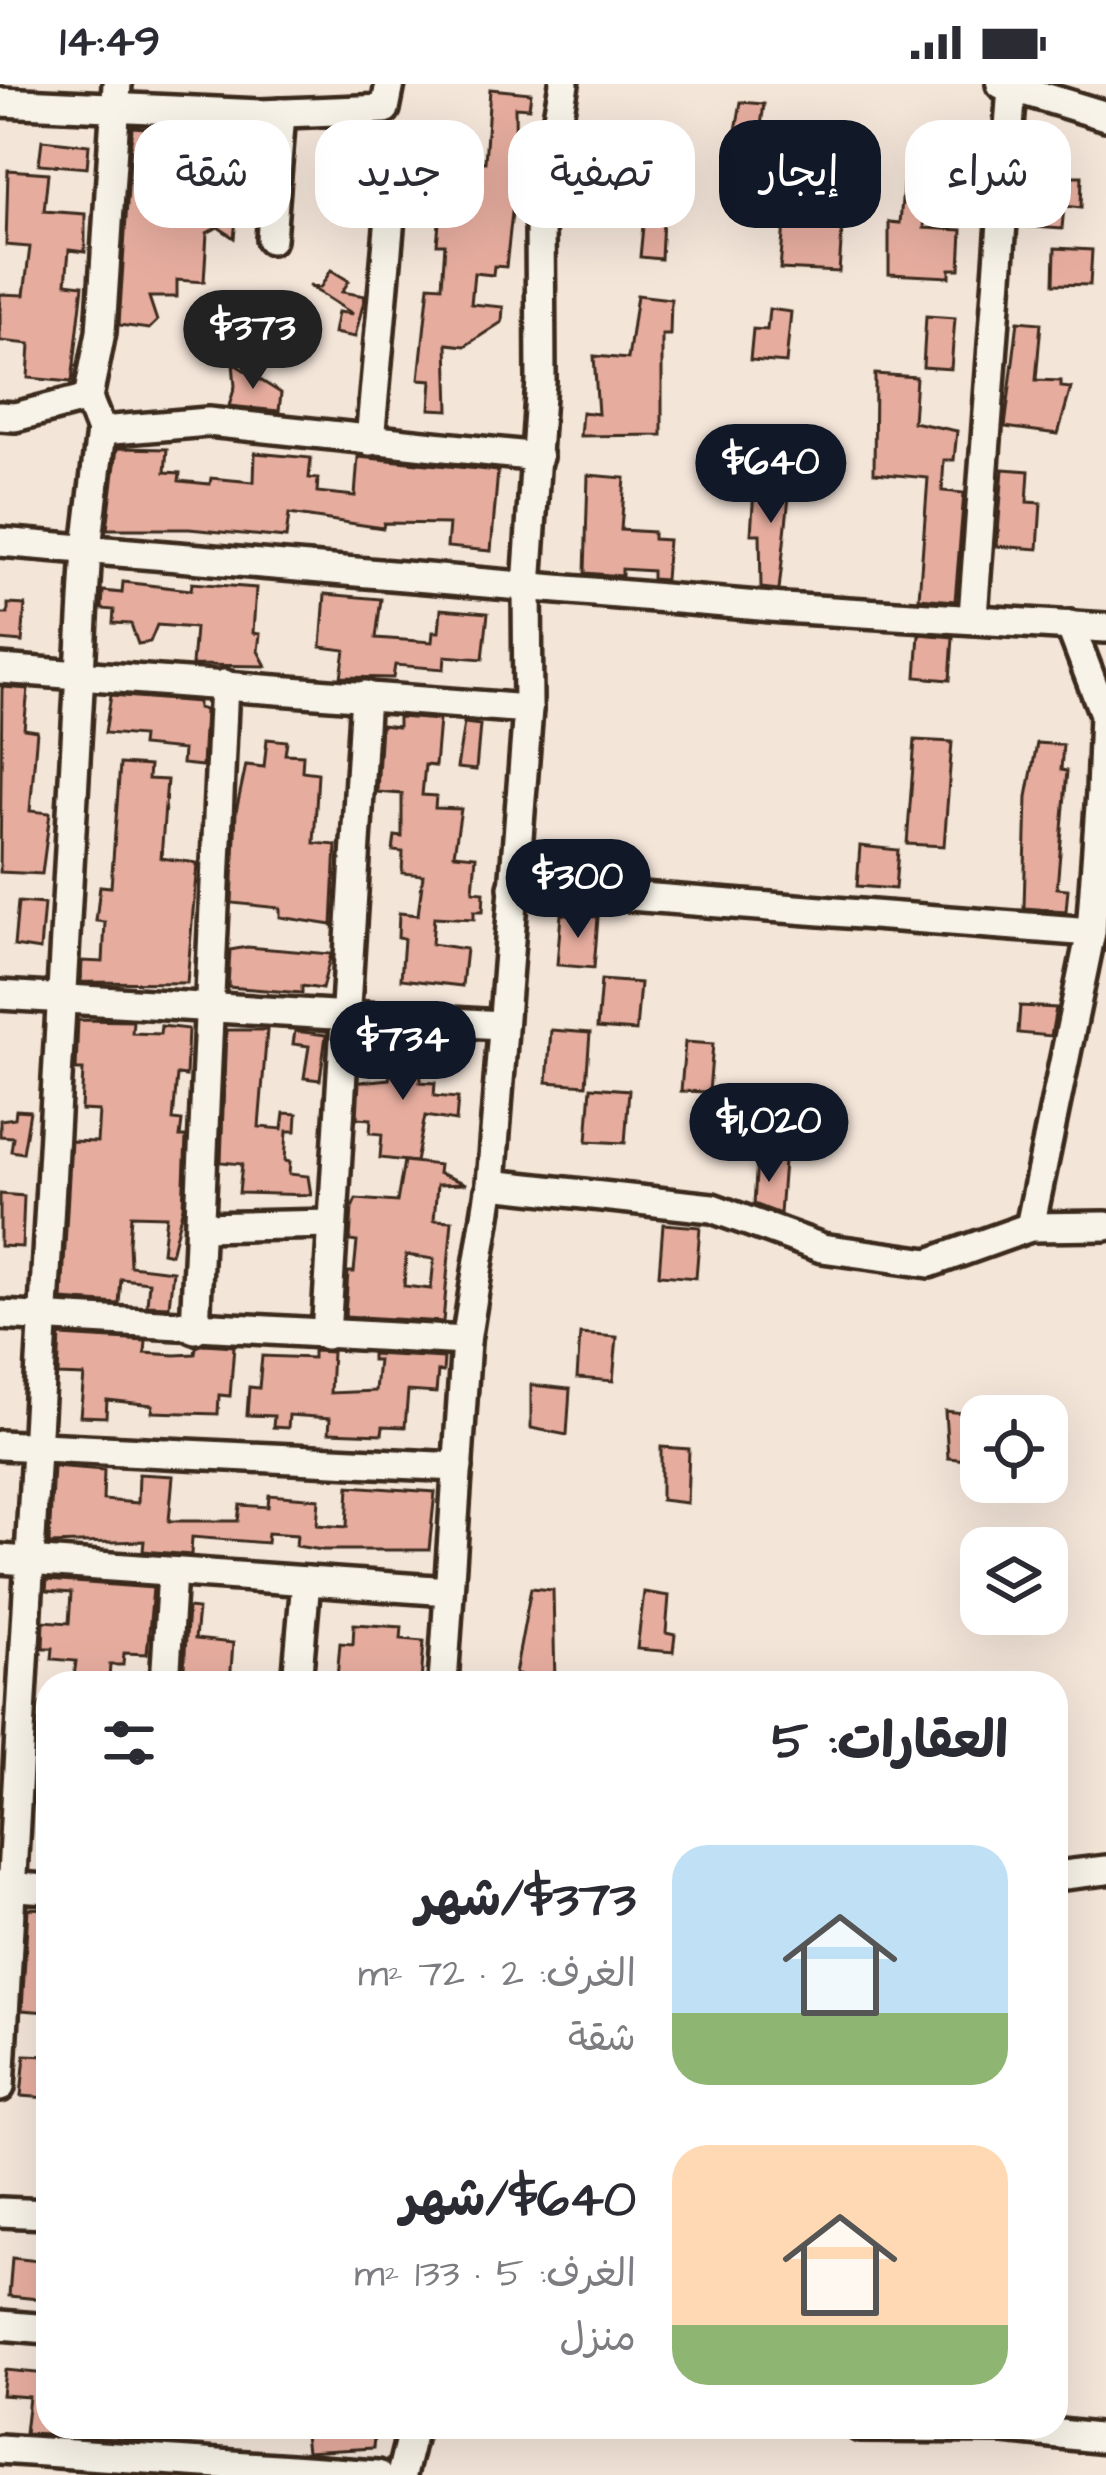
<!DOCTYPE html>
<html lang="ar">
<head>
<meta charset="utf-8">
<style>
  body { margin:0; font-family:"Architects Daughter","Playpen Sans Arabic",sans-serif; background:#f7f7f7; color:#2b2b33; direction:rtl; height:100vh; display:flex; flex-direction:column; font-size:45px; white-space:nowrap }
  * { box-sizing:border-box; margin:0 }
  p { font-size:39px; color:#7c7c81 }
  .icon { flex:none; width:66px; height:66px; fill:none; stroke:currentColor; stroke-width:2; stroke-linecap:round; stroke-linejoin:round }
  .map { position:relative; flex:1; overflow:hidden; direction:ltr }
  .details { position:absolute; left:36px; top:1587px; width:1032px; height:768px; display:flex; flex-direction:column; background:#fff; border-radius:36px; box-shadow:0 12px 48px #0002; direction:rtl }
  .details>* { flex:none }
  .hud { position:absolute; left:36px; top:36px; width:1035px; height:108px; direction:rtl; display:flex; gap:24px }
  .fabs { position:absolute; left:960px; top:1311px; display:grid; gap:24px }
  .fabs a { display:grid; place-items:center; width:108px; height:108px; border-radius:24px; background:#fff; box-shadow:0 12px 48px #0002; font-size:60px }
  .price { position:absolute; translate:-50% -102px; padding:0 27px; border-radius:42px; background:#111827; color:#fff; font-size:39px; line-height:78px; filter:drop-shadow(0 3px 6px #0008) }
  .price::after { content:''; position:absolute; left:50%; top:72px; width:36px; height:27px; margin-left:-18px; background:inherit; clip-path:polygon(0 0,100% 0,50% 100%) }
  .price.current { background:#222; color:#fff }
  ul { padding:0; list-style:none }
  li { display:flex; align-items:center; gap:36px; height:300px; padding:0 60px }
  li span { display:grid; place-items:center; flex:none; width:336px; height:240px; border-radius:36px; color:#555 }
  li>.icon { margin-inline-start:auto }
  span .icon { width:144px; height:144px; fill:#fffc; stroke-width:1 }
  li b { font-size:51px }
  h2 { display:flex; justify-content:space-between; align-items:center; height:144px; padding:0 60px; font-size:51px }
  .pill { padding:0 42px; border-radius:36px; background:#fff; box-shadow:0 12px 48px #0002; font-size:42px; line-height:108px }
  .pill.current { background:#111827; color:#fff }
  .status { display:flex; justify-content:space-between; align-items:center; height:84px; padding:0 60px; background:#fff; direction:ltr }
  .status svg { height:33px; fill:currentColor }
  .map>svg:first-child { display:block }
  .building { fill:#e6ad9f; stroke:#3b2a1e; stroke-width:3; fill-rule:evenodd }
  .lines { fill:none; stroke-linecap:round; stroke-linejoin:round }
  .minor-casing { stroke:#3b2a1e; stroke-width:36 }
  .minor { stroke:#f7f3e8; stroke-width:27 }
</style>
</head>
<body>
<div class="status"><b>14:49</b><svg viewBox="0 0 49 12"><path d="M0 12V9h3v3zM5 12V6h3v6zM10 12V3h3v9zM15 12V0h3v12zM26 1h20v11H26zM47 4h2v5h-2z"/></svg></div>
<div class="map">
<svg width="1106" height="2391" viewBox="0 0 1106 2391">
  <rect width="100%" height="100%" fill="#f4e5d9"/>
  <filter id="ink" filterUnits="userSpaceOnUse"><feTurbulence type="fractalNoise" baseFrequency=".00833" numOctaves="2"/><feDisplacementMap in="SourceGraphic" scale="24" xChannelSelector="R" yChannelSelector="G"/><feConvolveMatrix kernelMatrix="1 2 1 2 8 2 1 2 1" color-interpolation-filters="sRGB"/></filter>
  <g filter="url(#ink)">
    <g class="building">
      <polygon points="490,5 531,9 529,24 515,23 516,92 506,183 494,182 493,191 474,189 471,220 503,223 502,238 465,262 447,260 449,326 430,325 432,296 419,295 429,201 442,202 445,160 437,160 442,107 411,105 412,89 459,91 460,77 485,78"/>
      <polygon points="741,18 764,20 757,71 732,69"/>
      <polygon points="132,43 187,47 198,52 197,78 242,82 234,154 218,143 207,149 204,198 177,196 177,213 149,213 157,237 149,245 119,241"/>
      <polygon points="42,56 89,61 87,84 39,80"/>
      <polygon points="608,73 634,76 630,116 605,114"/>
      <polygon points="905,79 930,81 924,144 962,146 960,185 950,185 950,193 889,190 889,138 900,139"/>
      <polygon points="766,82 787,84 785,114 797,115 796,128 843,131 839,188 780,185 784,140 761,138"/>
      <polygon points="8,86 48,89 44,127 85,130 85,168 69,166 66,199 83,201 72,298 28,294 30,260 0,257 0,210 24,211 30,163 6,161"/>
      <polygon points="1037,92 1082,92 1081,124 1064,122 1062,145 1020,142 1022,119 1034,120"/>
      <polygon points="644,132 663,134 661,175 640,173"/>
      <polygon points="1055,164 1092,166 1090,201 1054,200"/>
      <polygon points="331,186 349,197 342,208 365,212 355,253 334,249 338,228 353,230 309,202 320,204"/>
      <polygon points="637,211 671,215 670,251 662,251 662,351 580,352 582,328 598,330 594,272 628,275"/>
      <polygon points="769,225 791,228 786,279 750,276 753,245 767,246"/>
      <polygon points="926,232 955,234 951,285 923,283"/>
      <polygon points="1018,237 1041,239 1036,296 1061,297 1061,303 1071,304 1058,350 1005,343"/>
      <polygon points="233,279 281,309 279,327 229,322 235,302"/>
      <polygon points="875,290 916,293 913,338 957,347 954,376 944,376 942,407 964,409 955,517 919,514 928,394 874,389"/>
      <polygon points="117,364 167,365 165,388 180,389 179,397 210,400 211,394 254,398 255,369 311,374 309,394 318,395 317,408 355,412 358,373 498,387 491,467 447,463 449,440 384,439 383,444 289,430 286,454 189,445 107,445"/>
      <polygon points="1003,385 1029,387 1027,418 1041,419 1038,465 997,462"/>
      <polygon points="588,391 625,394 621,446 653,448 653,455 668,456 665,496 652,495 652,487 622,485 622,492 585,489"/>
      <polygon points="755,392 791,394 779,506 761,504 760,450 751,450"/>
      <polygon points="123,498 191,506 192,499 256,504 253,549 260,550 258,567 266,582 192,581 195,544 157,541 150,558 138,560 131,540 113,539 114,526 102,525 103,507 122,509"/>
      <polygon points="325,510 381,515 376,554 432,558 433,548 439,548 441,525 488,529 483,575 445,572 444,585 395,581 393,594 341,593 345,566 321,563"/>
      <polygon points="8,520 25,521 22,558 0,556 0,530 8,530"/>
      <polygon points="919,550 953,553 950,596 916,593"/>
      <polygon points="2,603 28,605 24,645 37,647 30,727 50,729 42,790 0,788"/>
      <polygon points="111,611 198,618 198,624 205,626 202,682 182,680 183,666 141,662 142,652 105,649"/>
      <polygon points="398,633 439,636 435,682 425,681 422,711 436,712 435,724 461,725 454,770 476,772 473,807 484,808 483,827 474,827 474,835 434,833 432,860 466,865 462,902 401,895 404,855 398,854 399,829 418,831 423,791 402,789 403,768 393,767 395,752 402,753 402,710 377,708 381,641 398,643"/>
      <polygon points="464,639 480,641 476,686 457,684"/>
      <polygon points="267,655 287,657 285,670 303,671 302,687 318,689 314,759 336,761 332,841 280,833 280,824 232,819 236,728 246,681 264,683"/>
      <polygon points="915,656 952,658 944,762 907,760"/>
      <polygon points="1037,659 1063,661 1061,686 1067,687 1057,804 1068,805 1066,827 1024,824 1027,713"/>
      <polygon points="120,680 149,682 148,695 167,696 161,774 197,779 187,899 81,898 82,877 103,878 105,838 96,837 100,802 111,803"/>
      <polygon points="860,762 898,766 895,805 857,802"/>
      <polygon points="18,818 44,820 40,866 14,862"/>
      <polygon points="561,830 598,833 594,884 557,881"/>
      <polygon points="247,863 331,870 322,905 302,902 302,909 228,903 230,866"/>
      <polygon points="601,896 640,899 636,947 597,944"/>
      <polygon points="1020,922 1056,924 1051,952 1018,949"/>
      <polygon points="78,936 133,937 132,949 160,950 161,942 188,945 186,992 177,991 173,1036 182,1037 180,1053 186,1053 183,1122 171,1170 162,1168 166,1132 131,1131 129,1159 130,1182 173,1187 169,1222 147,1221 149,1198 121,1195 119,1220 62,1216 71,1057 97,1058 99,1027 81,1026 83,986 76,986"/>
      <polygon points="226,946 267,946 259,1043 282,1045 284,1029 297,1030 296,1047 287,1047 285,1077 290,1078 289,1090 308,1092 311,1111 239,1109 242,1080 221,1078"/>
      <polygon points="551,946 590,949 586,1001 547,998"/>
      <polygon points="295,947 326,951 320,996 304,994 309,962 293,960"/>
      <polygon points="397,954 427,956 420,998 435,999 434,1012 458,1014 456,1037 425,1032 416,1078 380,1074 382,1050 370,1049 371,1035 357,1034 359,998 389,995"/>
      <polygon points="685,958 713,960 709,1008 681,1007"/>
      <polygon points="591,1003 629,1006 625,1059 587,1057"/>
      <polygon points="16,1026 30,1027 23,1069 11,1067 13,1053 0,1052 0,1036 15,1034"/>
      <polygon points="757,1075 784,1077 780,1130 754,1120"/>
      <path d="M404,1077L439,1081L438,1089L466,1100L437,1101L434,1136L452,1137L443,1238L345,1232L348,1188H354L357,1158L350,1157L352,1124L356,1115L397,1118ZM406,1171L434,1175L431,1205L404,1202Z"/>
      <polygon points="0,1110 24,1112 22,1163 0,1162"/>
      <polygon points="663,1140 700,1143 696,1194 659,1191"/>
      <polygon points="580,1250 617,1253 613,1297 577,1294"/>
      <polygon points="60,1252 146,1257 145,1269 175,1271 195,1270 196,1263 204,1260 234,1262 230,1312 219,1311 218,1330 152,1328 153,1321 107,1316 106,1333 80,1332 84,1292 58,1291"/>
      <polygon points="313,1267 332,1268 330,1309 375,1307 378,1276 372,1276 372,1270 444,1274 443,1288 438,1287 436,1309 408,1307 405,1343 383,1342 382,1350 329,1348 330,1334 289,1331 288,1344 273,1343 274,1332 247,1331 249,1303 259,1304 262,1272 313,1274"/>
      <polygon points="531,1301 570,1305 567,1351 531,1344"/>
      <polygon points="945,1327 981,1331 976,1377 948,1374"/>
      <polygon points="661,1363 689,1365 687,1419 661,1416"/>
      <polygon points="53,1382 104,1386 103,1416 138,1419 139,1390 173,1392 169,1437 238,1437 240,1421 268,1423 269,1411 319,1415 317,1441 347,1443 349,1402 435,1408 429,1466 322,1466 296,1462 297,1451 268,1449 267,1459 192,1453 191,1471 143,1467 144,1457 49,1460"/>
      <polygon points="47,1496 153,1504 147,1570 124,1569 123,1581 110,1581 109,1595 74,1593 76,1577 52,1575 53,1564 43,1564 44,1537 69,1539 71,1509 46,1507"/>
      <polygon points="531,1504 553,1506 555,1599 515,1590"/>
      <polygon points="644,1508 669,1512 666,1549 675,1551 673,1568 637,1565"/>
      <polygon points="188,1524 198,1525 195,1555 233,1559 230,1599 183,1599"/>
      <polygon points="354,1540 402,1543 401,1555 424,1557 421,1599 345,1599 337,1594 340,1559 353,1560"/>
      <polygon points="28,1824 48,1825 47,1928 22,1926"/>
      <polygon points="25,1971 48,1972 48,2014 21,2012"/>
      <polygon points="12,2174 48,2178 48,2216 9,2212"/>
      <polygon points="5,2286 48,2290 48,2350 25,2349 29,2313 2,2311"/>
      <polygon points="88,2343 161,2344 160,2358 87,2353"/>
      <polygon points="303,2343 375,2343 373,2364 306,2368"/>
    </g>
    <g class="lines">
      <g class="minor-casing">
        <g id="minor">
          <polyline points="117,0 101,248 88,314 101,347 208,338 538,373"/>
          <polyline points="1001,0 1106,32"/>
          <polyline points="0,18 260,30 385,25 390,0"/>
          <polyline points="271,155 281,29"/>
          <polyline points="0,332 15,333 88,314"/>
          <polyline points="370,357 396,66"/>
          <polyline points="0,458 783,524 1106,544"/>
          <polyline points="973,532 1012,3"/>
          <polyline points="0,585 528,625"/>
          <polyline points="513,803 1091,848"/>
          <polyline points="0,911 501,941"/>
          <polyline points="491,1100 712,1124 822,1164 929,1179 1030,1143 1106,1142"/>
          <polyline points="200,1143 332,1140"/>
          <polyline points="1030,1143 1091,848 1101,708 1104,630 1070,541"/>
          <polyline points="0,1231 466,1257"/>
          <polyline points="195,1245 224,600"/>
          <polyline points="326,1251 365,611"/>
          <polyline points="0,1361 458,1383"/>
          <polyline points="0,1475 449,1507"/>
          <polyline points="165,1599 172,1489"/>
          <polyline points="297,1599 306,1497"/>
          <polyline points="443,1599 466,1257 491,1100 528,625 527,503 541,297 540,129 564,0"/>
          <polyline points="1056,1792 1106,1786"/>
          <polyline points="0,1802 48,1805"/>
          <polyline points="0,2003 87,464 101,347"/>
          <polyline points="0,2128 48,2130"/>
          <polyline points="0,2241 48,2245"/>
          <polyline points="860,2343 1004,2344 1106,2355"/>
          <polyline points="0,2365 377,2391"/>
          <polyline points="401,2391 413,2343"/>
        </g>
      </g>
      <use href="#minor" class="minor"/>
    </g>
  </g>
</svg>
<div class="fabs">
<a><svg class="icon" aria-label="locate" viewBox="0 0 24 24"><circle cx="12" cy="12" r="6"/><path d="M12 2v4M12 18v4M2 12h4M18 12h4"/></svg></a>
<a><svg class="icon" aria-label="layers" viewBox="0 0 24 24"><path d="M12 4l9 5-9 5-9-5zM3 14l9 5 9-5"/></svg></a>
</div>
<b class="price current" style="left:253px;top:308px">$373</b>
<b class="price" style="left:771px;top:442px">$640</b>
<b class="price" style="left:578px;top:857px">$300</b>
<b class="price" style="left:403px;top:1019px">$734</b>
<b class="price" style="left:769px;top:1101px">$1,020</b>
<div class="hud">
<a class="pill">شراء</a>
<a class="pill current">إيجار</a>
<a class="pill">تصفية</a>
<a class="pill">جديد</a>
<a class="pill">شقة</a>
</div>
<section class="details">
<h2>العقارات: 5<svg class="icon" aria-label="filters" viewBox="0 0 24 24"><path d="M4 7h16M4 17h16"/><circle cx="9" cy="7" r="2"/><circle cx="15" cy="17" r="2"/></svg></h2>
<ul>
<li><span style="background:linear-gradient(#bfe0f5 70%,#8fb573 0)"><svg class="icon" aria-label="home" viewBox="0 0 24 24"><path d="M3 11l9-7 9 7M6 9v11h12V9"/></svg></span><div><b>$373/شهر</b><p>الغرف: 2 · 72 m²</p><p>شقة</p></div></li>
<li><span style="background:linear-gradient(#ffd9b3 75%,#8fb573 0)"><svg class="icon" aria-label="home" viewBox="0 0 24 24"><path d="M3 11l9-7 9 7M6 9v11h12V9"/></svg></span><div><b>$640/شهر</b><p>الغرف: 5 · 133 m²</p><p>منزل</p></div></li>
</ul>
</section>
</div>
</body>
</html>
